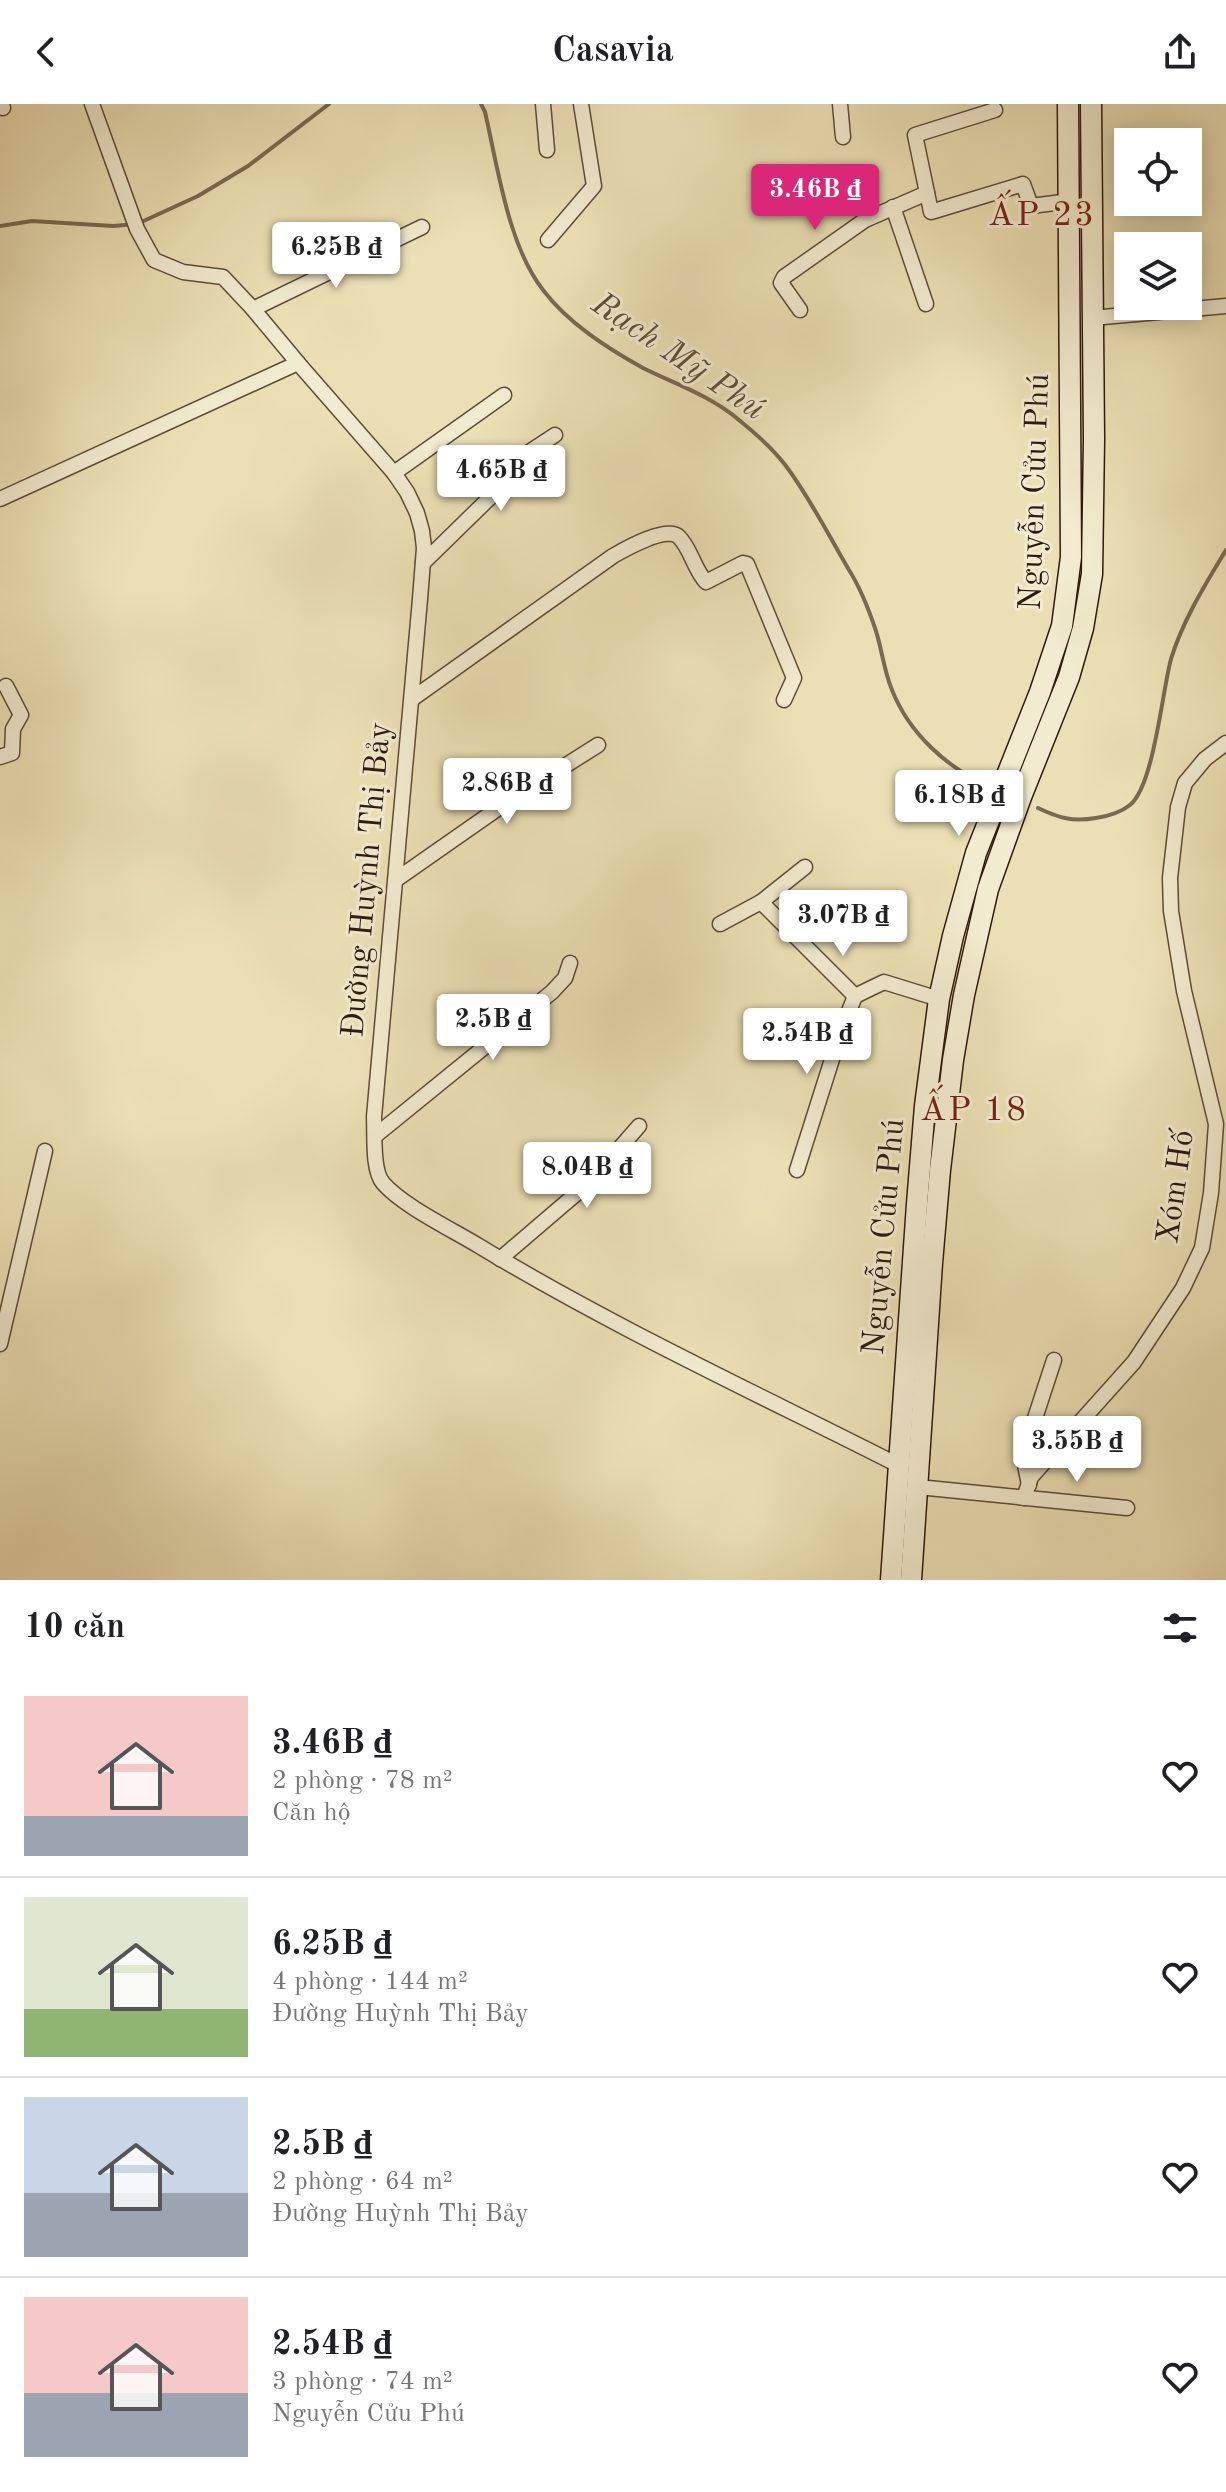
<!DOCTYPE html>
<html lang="vi">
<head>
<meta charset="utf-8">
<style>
  body { margin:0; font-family:"Old Standard TT",serif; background:#f6f6f6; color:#202124; height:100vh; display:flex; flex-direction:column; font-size:30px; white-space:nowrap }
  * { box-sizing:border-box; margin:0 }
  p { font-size:26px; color:#757577 }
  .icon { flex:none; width:44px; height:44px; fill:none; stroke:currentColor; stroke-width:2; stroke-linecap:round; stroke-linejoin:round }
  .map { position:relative; height:1476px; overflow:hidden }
  .details { display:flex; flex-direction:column; background:#fff; flex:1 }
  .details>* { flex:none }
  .buttons { position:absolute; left:1114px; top:24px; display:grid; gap:16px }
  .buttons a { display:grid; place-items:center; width:88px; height:88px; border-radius:0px; background:#fff; box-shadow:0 4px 20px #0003; font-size:40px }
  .price { position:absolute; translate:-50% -68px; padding:0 18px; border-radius:8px; background:#fff; color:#222; font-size:26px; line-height:52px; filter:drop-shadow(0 2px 4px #0008) }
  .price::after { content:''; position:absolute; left:50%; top:48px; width:24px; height:18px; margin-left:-12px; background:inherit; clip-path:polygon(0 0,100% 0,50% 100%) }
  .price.active { background:#db2777; color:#fff }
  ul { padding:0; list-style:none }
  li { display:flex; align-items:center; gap:24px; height:200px; padding:0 24px }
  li+li { border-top:2px solid #e0e0e0 }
  li span { display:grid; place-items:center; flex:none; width:224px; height:160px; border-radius:0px; color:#555 }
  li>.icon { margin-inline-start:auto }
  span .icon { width:96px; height:96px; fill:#fffc; stroke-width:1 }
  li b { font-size:34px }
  h2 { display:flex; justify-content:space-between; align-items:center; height:96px; padding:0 24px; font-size:34px }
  header { display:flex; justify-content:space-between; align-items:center; height:104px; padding:0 24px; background:#fff; font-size:36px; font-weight:700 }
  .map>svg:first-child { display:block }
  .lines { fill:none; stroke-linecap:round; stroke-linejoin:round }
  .stream { stroke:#796950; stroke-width:4 }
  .minor-casing { stroke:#5d4c37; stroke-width:17 }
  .secondary-casing { stroke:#2e1a0d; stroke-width:23 }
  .minor { stroke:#f2ebcf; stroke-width:14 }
  .secondary { stroke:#f2ebcf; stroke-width:20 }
  .labels { text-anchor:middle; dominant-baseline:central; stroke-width:6; stroke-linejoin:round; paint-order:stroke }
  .street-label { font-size:32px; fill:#2e1a0d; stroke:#f2ebcf }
  .neighbourhood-label { font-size:34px; letter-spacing:2px; fill:#7a1f14; stroke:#f2ebcf }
  .water-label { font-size:34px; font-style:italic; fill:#604e39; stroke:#f2ebcf }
</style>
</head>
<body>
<header><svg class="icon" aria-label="back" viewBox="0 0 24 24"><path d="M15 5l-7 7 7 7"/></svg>Casavia<svg class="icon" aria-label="share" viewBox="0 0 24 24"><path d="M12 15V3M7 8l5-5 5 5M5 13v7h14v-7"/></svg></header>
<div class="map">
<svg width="1226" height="1476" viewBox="0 0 1226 1476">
  <rect width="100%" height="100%" fill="#ebe0b5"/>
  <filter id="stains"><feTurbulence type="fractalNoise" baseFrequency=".0025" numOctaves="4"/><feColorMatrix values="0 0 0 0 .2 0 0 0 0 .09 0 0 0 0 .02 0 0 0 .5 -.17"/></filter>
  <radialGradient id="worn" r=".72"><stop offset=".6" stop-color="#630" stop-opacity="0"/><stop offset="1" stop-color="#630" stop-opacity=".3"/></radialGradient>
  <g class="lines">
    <g class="stream">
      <path d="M481,0L485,8C498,64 508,141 543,186C568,219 607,244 643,264C675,280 711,292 739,316C755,329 774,346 786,362C810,394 829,432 849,466C861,485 869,506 876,527C882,546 884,567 892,586C909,629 946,663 988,682"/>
      <polyline points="0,122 32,117 113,122 137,120 198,92 248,62 329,0"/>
      <path d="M1038,704C1059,714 1072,718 1096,714C1109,712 1120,709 1130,701C1154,681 1162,588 1171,555C1183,516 1205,481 1226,446"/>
    </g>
    <g class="minor-casing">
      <g id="minor">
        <polyline points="2,0 3,4"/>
        <polyline points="92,0 137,125 154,156 183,168 223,173 253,205"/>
        <polyline points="543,0 547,46"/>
        <polyline points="840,0 843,33"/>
        <polyline points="995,6 915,31 931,108 1023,80 1031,102 1070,97"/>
        <polyline points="893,103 926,200"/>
        <polyline points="548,136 594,82 581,0"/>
        <polyline points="800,206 781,179 784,173 865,116 927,89"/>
        <polyline points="1092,214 1226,202"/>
        <polyline points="298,259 253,205 422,123"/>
        <polyline points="394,369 504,291"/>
        <path d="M0,395L298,259L394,369L407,388L417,409L422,427L424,444L420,495L374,1013C375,1030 372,1066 383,1079C403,1102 451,1125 479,1142C613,1223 758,1290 898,1361"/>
        <polyline points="423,459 510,374 526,350 555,331"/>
        <path d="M412,595L613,452C625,445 668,421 679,433C691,445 694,465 706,478L743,459L747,460L794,574L784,596"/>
        <polyline points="0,653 12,649 13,625 21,611 6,582"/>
        <polyline points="805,763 761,798 855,892 884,878 939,895"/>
        <polyline points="397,775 500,703 598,641"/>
        <polyline points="720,820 761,798"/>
        <polyline points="375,1032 552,888 565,874 570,859"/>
        <polyline points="797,1066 840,930 855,892"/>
        <polyline points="500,1155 590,1078 639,1022"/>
        <polyline points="0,1240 45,1047"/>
        <polyline points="1029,1381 1023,1351 1054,1256"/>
        <polyline points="918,1383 1127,1404"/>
        <polyline points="1024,1394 1031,1373 1134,1258 1183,1184 1202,1144 1211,1089 1216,1020 1184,887 1171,807 1170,774 1178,703 1185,679 1205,655 1226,639"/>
      </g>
    </g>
    <g class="secondary-casing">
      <g id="secondary">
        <polyline points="891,1476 917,1100 925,1002 939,895 953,832 976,749 1040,588 1062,522 1071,453 1068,0"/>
        <polyline points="911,1476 932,1159 940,1066 953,956 964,891 988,785 1021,693 1069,573 1083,524 1092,470 1094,335 1091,0"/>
      </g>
    </g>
    <use href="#minor" class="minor"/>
    <use href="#secondary" class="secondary"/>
  </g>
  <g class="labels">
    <g class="street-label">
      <text transform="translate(1036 388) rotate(-88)">Nguyễn Cửu Phú</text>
      <text transform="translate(368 776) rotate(-85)">Đường Huỳnh Thị Bảy</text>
      <text transform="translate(1177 1083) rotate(-82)">Xóm Hố</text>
      <text transform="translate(885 1133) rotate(-85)">Nguyễn Cửu Phú</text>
    </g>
    <g class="neighbourhood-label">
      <text x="1042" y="112">ẤP 23</text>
      <text x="974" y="1007">ẤP 18</text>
    </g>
    <g class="water-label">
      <text transform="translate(678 253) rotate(34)">Rạch Mỹ Phú</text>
    </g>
  </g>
  <rect width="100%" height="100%" filter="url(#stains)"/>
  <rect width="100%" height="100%" fill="url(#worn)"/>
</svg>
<div class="buttons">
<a><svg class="icon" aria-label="locate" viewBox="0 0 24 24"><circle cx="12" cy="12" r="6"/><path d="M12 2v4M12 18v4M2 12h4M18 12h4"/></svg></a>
<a><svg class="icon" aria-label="layers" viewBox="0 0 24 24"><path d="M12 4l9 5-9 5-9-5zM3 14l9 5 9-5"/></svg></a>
</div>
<b class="price active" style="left:815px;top:128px">3.46B ₫</b>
<b class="price" style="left:336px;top:186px">6.25B ₫</b>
<b class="price" style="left:501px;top:409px">4.65B ₫</b>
<b class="price" style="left:507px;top:722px">2.86B ₫</b>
<b class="price" style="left:959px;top:734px">6.18B ₫</b>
<b class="price" style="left:843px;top:854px">3.07B ₫</b>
<b class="price" style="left:493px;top:958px">2.5B ₫</b>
<b class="price" style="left:807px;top:972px">2.54B ₫</b>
<b class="price" style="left:587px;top:1106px">8.04B ₫</b>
<b class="price" style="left:1077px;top:1380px">3.55B ₫</b>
</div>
<section class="details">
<h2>10 căn<svg class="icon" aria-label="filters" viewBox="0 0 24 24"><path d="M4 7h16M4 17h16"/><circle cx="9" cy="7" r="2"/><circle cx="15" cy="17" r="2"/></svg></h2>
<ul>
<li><span style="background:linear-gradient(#f6c9c9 75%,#9aa5b1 0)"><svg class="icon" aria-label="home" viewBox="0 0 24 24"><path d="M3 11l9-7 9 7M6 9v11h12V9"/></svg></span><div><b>3.46B ₫</b><p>2 phòng · 78 m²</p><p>Căn hộ</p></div><svg class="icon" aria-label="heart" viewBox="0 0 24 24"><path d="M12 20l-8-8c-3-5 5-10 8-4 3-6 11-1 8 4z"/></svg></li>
<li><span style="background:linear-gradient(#dfe7d0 70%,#8fb573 0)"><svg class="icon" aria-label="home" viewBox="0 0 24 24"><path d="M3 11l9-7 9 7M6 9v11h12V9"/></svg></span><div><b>6.25B ₫</b><p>4 phòng · 144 m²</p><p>Đường Huỳnh Thị Bảy</p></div><svg class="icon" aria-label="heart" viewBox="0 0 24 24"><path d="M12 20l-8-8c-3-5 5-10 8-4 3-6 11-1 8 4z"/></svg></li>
<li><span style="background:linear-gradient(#c9d6e8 60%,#9aa5b1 0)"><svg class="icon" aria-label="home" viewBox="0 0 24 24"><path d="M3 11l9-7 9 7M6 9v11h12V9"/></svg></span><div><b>2.5B ₫</b><p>2 phòng · 64 m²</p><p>Đường Huỳnh Thị Bảy</p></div><svg class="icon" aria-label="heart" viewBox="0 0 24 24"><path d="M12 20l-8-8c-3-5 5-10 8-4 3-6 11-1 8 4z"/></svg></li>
<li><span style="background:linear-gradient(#f6c9c9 60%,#9aa5b1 0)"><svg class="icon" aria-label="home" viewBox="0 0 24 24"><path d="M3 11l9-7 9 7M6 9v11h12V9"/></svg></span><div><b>2.54B ₫</b><p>3 phòng · 74 m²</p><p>Nguyễn Cửu Phú</p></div><svg class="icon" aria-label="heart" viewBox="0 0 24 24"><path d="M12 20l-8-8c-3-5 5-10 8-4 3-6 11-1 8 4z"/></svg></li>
</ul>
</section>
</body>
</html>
